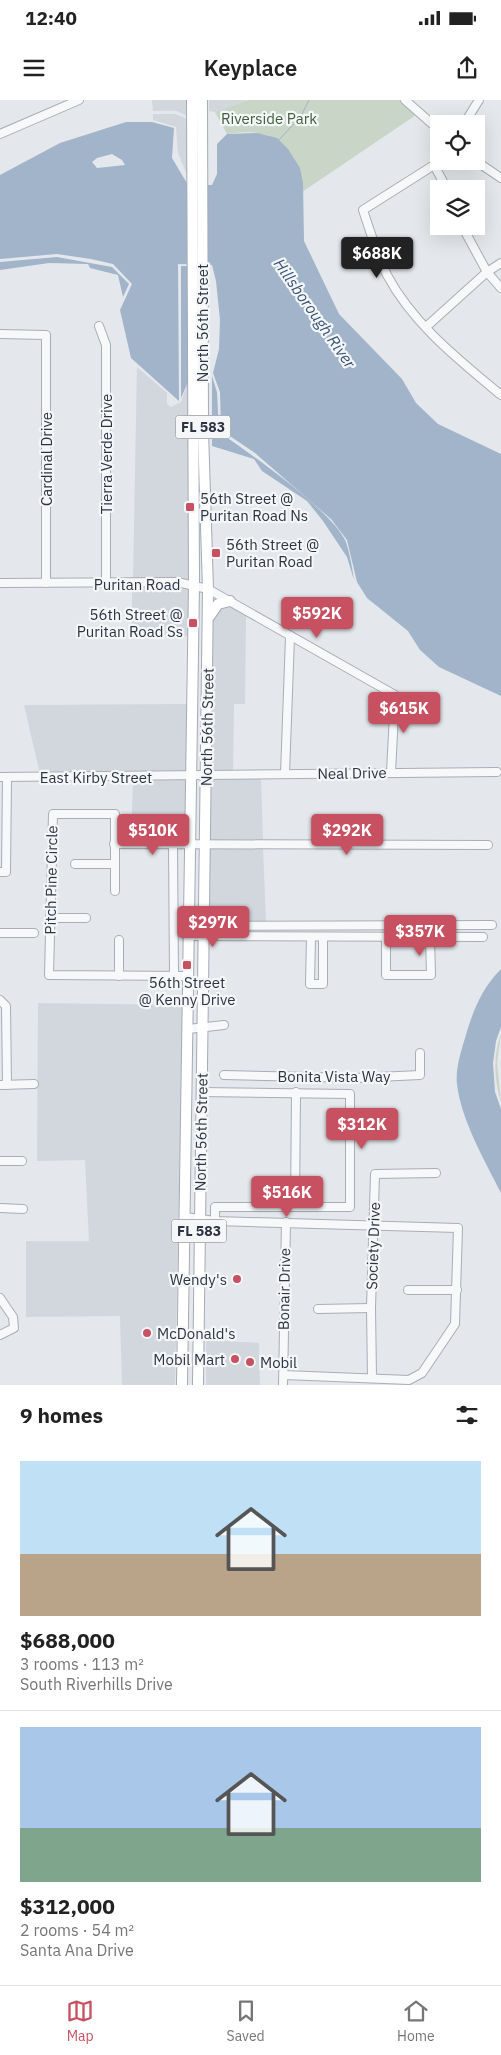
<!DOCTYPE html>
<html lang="en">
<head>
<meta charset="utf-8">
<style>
  body { margin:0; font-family:"IBM Plex Sans",sans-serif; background:#f6f6f6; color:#222; height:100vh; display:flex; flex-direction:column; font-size:19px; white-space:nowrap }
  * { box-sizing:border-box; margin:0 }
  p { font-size:16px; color:#767676 }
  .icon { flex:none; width:28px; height:28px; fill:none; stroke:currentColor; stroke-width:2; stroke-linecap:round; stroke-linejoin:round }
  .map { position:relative; height:1285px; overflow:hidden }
  .panel { display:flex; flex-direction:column; background:#fff; flex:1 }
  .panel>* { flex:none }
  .tools { position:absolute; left:430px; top:15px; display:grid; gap:10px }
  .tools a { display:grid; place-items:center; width:55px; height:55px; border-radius:0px; background:#fff; box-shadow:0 5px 20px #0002; font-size:25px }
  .price { position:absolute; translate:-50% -42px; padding:0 11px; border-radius:5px; background:#c85161; color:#fff; font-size:16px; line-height:32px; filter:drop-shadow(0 1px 2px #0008) }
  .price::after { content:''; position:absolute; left:50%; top:30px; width:15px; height:11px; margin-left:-8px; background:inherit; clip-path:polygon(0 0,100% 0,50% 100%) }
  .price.current { background:#222; color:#fff }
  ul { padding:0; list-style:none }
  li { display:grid; align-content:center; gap:10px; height:265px; padding:0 20px }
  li+li { border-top:1px solid #e0e0e0 }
  li span { display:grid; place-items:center; height:155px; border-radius:0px; color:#555 }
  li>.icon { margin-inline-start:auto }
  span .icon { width:90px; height:90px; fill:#fffc; stroke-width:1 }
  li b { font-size:21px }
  h2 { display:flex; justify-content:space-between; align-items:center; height:60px; padding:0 20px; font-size:21px }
  .status { display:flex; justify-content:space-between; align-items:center; height:35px; padding:0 25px; background:#fff; direction:ltr }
  .status svg { height:14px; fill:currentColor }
  header { display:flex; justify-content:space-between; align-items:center; height:65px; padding:0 20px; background:#fff; font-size:22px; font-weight:600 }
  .tab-bar { display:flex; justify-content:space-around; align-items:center; height:70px; border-top:1px solid #e0e0e0; background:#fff; font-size:14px; color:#767676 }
  .tab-bar a { display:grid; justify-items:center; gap:2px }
  .tab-bar .current { color:#c85161 }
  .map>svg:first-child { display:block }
  .built { fill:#d2d6dd }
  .green { fill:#c9d5c6 }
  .water { fill:#a1b4c9; fill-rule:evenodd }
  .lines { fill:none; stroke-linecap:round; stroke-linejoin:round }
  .stream { stroke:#a1b4c9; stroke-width:1 }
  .minor-casing { stroke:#a9aeb5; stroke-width:10 }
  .major-casing { stroke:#a4abb6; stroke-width:12 }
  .minor { stroke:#f7f8fa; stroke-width:8 }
  .major { stroke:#fff; stroke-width:10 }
  .poi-dot { fill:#c85161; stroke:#f4f6f8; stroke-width:2 }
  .labels { text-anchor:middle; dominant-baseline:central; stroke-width:4.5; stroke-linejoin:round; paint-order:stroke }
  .shield { fill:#f4f6f8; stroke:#686e79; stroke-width:1 }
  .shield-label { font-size:14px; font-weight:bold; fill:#2c3443 }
  .park-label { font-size:15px; fill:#405e3a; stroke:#f4f6f8 }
  .street-label { font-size:15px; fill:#2c3443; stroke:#f4f6f8 }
  .poi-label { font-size:15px; fill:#2c3443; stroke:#f4f6f8; text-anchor:start }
  .water-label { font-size:16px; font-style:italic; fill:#385275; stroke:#f4f6f8 }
</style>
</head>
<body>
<div class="status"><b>12:40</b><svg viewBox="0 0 49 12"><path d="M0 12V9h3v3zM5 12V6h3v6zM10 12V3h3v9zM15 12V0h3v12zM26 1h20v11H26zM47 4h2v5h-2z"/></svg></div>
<header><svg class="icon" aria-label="menu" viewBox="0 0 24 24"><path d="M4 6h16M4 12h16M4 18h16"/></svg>Keyplace<svg class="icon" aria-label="share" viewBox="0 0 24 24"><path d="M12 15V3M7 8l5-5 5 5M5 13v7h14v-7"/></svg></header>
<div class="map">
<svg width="501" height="1285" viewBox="0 0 501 1285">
  <rect width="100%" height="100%" fill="#e4e7eb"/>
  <g class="built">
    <polygon points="152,0 188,0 189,17 177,11 153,11"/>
    <polygon points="209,0 249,0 215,12 209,11"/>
    <polygon points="153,14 176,14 189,20 190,82 178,53 176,27 153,20"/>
    <polygon points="137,267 167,293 167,304 171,307 181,302 188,282 190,481 133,480"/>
    <polygon points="177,485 190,487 189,536 132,537 132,486"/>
    <polygon points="227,505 246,515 245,604 234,604 233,673 210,673 211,519 216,510"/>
    <polygon points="188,604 187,674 40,674 24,605"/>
    <polygon points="261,678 263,742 209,741 209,679"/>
    <polygon points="133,680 187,680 186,742 131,741"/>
    <polygon points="209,747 263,748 266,823 209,823"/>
    <polygon points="38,903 183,905 175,1285 122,1285 120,1216 26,1217 26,1141 89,1141 85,1060 37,1061"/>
    <polygon points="206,1240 259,1243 260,1285 206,1285"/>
  </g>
  <g class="green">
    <path d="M249,0H400L416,15L302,92C303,82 299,75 295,65C281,33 261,29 227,34L215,12Z"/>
    <path d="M501,934L497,962L501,1002C494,980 493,955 501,934Z"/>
  </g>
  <g class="water">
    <path d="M126,22H152L174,28L172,58L188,85H212L217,74V44L227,34L258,33L277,38L288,49L300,68L303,83L304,141L339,214L402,279L416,303L438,324L501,354V596L439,567L420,550L408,531L367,498L357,482L347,440L331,419L255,353L221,330L220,292L213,273L219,249L220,220L216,181L212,165L178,164L179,301L131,258L120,210L132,184L113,164L91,159L57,154L0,159V75L60,43ZM112,54L122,60L125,65L97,68L92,62L97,58Z"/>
    <polygon points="57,157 112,167 129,184 123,197 118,175 90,168 88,164 49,163 0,170 0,162"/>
    <polygon points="181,166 190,166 188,282 181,298"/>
    <path d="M212,276L217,292L219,332C249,353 332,410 346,442C350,454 352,467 354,480L347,457L323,421L307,401L262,371L254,359L212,346Z"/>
    <path d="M501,869V927L496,941L493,963L495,992L501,1009V1093C485,1061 461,1020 457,984C455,966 463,946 468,928C475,906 484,886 501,869Z"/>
  </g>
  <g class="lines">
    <polyline class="stream" points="278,41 301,16 309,0"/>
    <g class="minor-casing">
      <g id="minor">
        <polyline points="405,0 439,30"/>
        <polyline points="464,24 479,0"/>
        <polyline points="0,34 79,0"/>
        <path d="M439,58L434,65L363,110C370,131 377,154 387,175C413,224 459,260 501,295"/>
        <polyline points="476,61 501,78"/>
        <polyline points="434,65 447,89"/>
        <polyline points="462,126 487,172 501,188"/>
        <polyline points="99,226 106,245 106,484"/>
        <polyline points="426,227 487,172 501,163"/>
        <polyline points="0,234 46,235 46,483"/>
        <polyline points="0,483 177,482 208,489 395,595 391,672"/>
        <polyline points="285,674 290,537"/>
        <polyline points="0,677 497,672"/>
        <polyline points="114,744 488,745"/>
        <polyline points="173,745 174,876"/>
        <polyline points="75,764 114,764"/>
        <polyline points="0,772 6,772 7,677"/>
        <polyline points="115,791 115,714 53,714 49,875 188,876"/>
        <polyline points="50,818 86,818"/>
        <polyline points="189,826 492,825"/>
        <polyline points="0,833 34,833"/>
        <polyline points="189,836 483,837"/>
        <polyline points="311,837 310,884 323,884 323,837"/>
        <polyline points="386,838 386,875 431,875 430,838"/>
        <polyline points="119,840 119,876"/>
        <polyline points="0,900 6,906 7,985"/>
        <polyline points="188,929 224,925"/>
        <polyline points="224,975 356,978 420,975 420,953"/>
        <polyline points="0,985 34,984"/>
        <polyline points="201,992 350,994 350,1107 215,1107 215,1121"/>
        <polyline points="0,1061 22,1061"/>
        <polyline points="295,1107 296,992"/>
        <polyline points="0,1108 23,1109"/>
        <polyline points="185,1117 215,1121 458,1128 455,1224 422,1273 409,1280 284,1275"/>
        <polyline points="408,1190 457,1190"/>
        <polyline points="0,1198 13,1217 14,1228 0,1235"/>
        <polyline points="318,1209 371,1208"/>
        <polyline points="372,1278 371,1208 375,1074 436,1073"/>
        <polyline points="283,1285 286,1122"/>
      </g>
    </g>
    <g class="major-casing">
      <g id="major">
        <polyline points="209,517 218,504 230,501"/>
        <polyline points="182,1285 194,485 192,0"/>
        <polyline points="198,1285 208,489 203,331 202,0"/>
      </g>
    </g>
    <use href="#minor" class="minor"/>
    <use href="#major" class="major"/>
  </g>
  <g class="poi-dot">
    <rect x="185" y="402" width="10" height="10" rx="2.5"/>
    <rect x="211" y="448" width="10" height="10" rx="2.5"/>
    <rect x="188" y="518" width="10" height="10" rx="2.5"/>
    <rect x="182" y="860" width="10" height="10" rx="2.5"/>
    <circle cx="237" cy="1179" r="5"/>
    <circle cx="147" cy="1233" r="5"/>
    <circle cx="235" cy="1259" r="5"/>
    <circle cx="250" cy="1262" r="5"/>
  </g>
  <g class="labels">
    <g class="shield">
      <rect x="175.5" y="315.5" width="55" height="23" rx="4"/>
      <rect x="171.5" y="1119.5" width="55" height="23" rx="4"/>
    </g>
    <g class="shield-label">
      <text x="203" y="327">FL 583</text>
      <text x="199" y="1131">FL 583</text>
    </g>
    <g class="park-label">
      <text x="269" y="18">Riverside Park</text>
    </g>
    <g class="street-label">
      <text transform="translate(202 223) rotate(-90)">North 56th Street</text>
      <text transform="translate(106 354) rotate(-90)">Tierra Verde Drive</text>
      <text transform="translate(46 359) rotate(-90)">Cardinal Drive</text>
      <text x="137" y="484">Puritan Road</text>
      <text transform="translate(207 627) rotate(-89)">North 56th Street</text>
      <text transform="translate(352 673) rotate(-1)">Neal Drive</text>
      <text x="96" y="677">East Kirby Street</text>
      <text transform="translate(51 780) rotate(-89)">Pitch Pine Circle</text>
      <text x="334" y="976">Bonita Vista Way</text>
      <text transform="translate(201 1032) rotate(-89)">North 56th Street</text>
      <text transform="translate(373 1146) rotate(-88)">Society Drive</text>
      <text transform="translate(284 1189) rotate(-89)">Bonair Drive</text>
    </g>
    <g class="poi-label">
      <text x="200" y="398">56th Street @<tspan x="200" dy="17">Puritan Road Ns</tspan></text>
      <text x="226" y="444">56th Street @<tspan x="226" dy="17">Puritan Road</tspan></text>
      <text x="183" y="514" text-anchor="end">56th Street @<tspan x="183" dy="17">Puritan Road Ss</tspan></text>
      <text x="187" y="882" text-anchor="middle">56th Street<tspan x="187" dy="17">@ Kenny Drive</tspan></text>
      <text x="227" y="1179" text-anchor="end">Wendy's</text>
      <text x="157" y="1233">McDonald's</text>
      <text x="225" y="1259" text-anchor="end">Mobil Mart</text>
      <text x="260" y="1262">Mobil</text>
    </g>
    <g class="water-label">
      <text transform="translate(315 213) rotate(55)">Hillsborough River</text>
    </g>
  </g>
</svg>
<div class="tools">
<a><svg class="icon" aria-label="locate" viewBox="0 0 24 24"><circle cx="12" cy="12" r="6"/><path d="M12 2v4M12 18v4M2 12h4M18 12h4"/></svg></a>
<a><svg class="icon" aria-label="layers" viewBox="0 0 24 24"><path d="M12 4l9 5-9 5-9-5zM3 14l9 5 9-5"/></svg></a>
</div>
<b class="price current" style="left:377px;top:179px">$688K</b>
<b class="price" style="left:317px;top:539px">$592K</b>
<b class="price" style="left:404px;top:634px">$615K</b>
<b class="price" style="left:153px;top:756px">$510K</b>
<b class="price" style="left:347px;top:756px">$292K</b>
<b class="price" style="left:213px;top:848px">$297K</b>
<b class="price" style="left:420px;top:857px">$357K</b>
<b class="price" style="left:362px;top:1050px">$312K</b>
<b class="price" style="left:287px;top:1118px">$516K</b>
</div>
<section class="panel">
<h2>9 homes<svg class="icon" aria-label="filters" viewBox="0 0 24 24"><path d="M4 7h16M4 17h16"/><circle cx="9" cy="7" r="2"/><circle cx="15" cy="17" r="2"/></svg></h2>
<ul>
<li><span style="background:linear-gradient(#bfe0f5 60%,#b9a48a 0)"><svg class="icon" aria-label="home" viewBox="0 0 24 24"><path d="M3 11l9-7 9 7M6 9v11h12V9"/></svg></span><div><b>$688,000</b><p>3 rooms · 113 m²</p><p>South Riverhills Drive</p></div></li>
<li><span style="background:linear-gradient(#a9c7e8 65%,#7fa58c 0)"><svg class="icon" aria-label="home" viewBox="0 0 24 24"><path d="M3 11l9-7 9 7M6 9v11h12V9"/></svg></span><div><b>$312,000</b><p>2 rooms · 54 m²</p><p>Santa Ana Drive</p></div></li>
</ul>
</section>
<nav class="tab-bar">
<a class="current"><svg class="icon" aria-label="map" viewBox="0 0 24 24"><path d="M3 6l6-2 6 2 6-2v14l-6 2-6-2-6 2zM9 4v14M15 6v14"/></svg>Map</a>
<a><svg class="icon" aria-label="saved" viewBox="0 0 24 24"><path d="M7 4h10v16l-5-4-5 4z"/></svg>Saved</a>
<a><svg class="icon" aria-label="home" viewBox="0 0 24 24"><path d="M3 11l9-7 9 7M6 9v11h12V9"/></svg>Home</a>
</nav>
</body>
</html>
